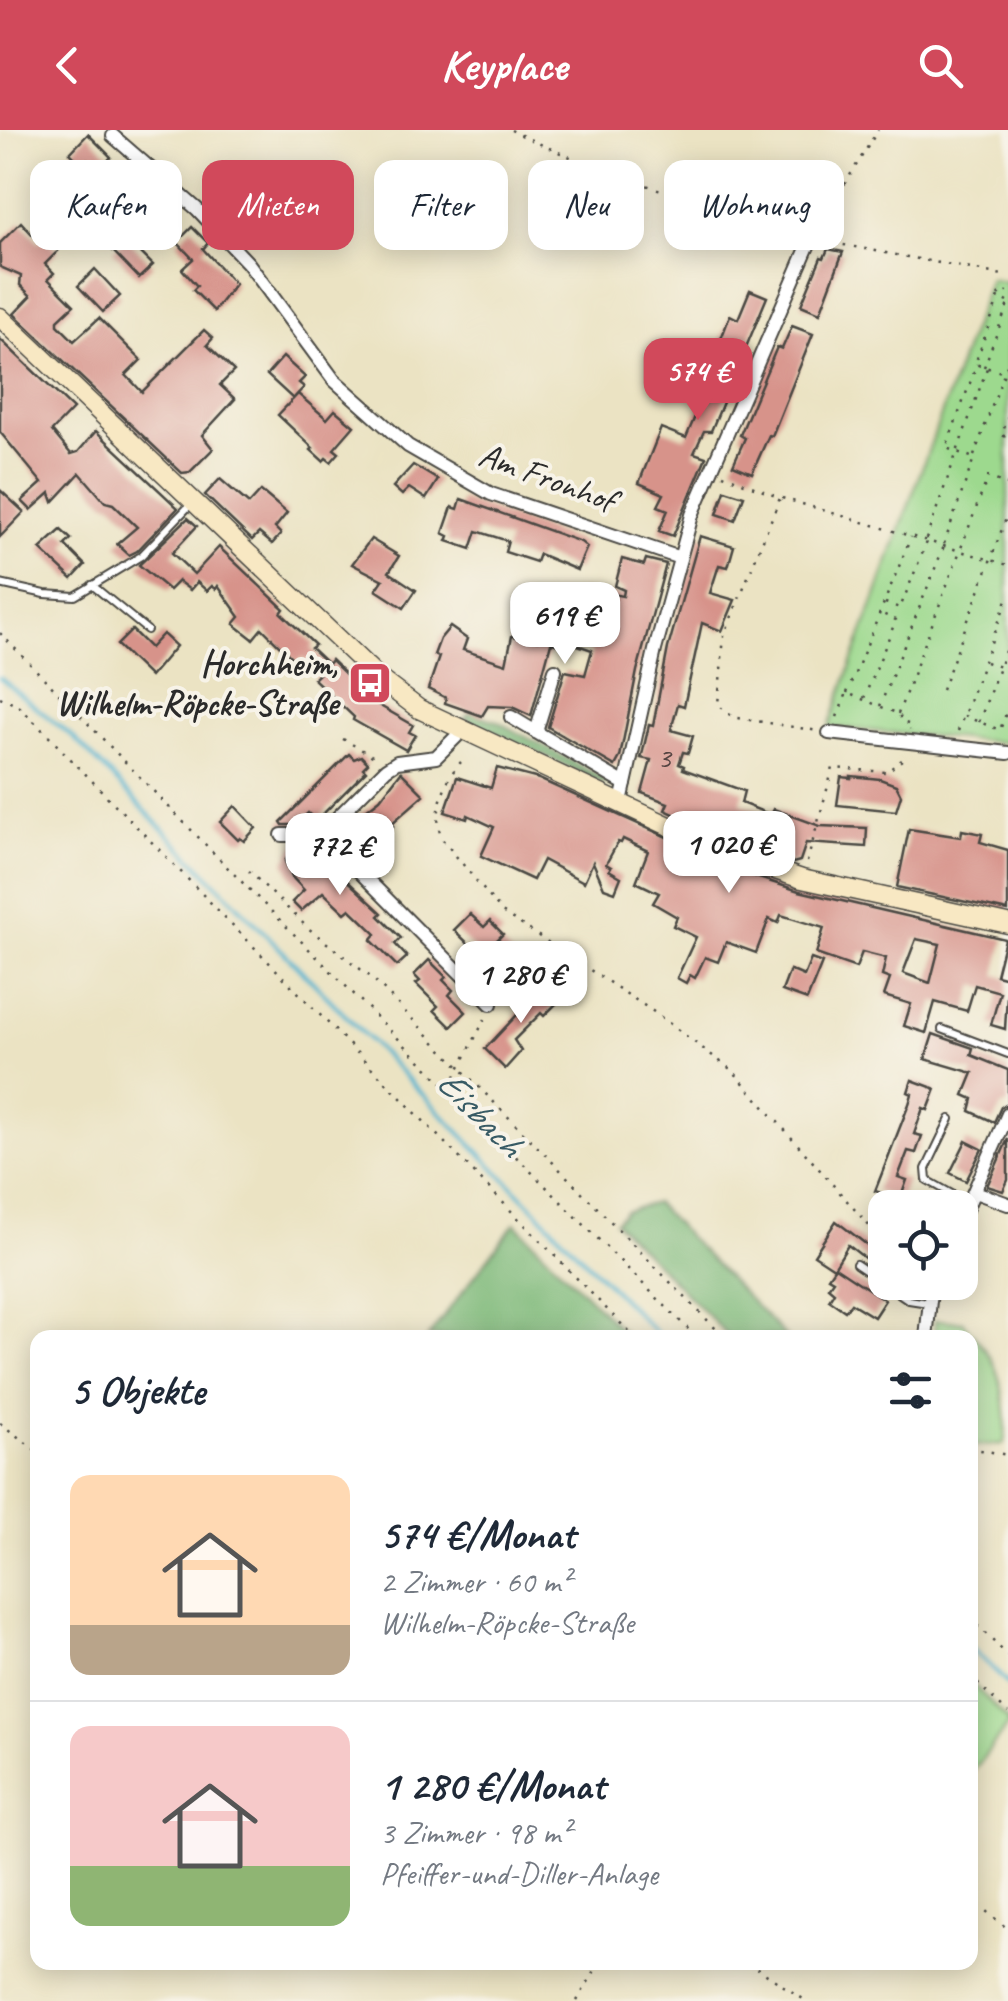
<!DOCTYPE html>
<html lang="de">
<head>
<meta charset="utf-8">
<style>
  body { margin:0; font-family:Caveat,sans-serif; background:#f6f6f7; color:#1f2937; height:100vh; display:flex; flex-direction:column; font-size:38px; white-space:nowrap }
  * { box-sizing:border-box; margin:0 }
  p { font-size:32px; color:#747a83 }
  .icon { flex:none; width:55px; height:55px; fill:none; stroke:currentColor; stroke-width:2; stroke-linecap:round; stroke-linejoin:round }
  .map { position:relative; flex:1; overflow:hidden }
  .panel { position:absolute; left:30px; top:1200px; width:948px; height:640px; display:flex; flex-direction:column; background:#fff; border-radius:20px; box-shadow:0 5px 25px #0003 }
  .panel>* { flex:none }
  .hud { position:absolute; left:30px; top:30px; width:950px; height:90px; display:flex; gap:20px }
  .tools { position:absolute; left:868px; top:1060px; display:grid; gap:20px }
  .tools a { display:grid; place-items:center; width:110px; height:110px; border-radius:20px; background:#fff; box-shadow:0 5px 25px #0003; font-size:50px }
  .price { position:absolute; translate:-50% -85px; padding:0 22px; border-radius:20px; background:#fff; color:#222; font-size:32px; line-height:65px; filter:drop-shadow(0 2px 5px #0008) }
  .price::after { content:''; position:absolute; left:50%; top:60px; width:30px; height:22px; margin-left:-15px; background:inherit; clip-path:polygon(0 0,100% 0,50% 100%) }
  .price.selected { background:#d1495b; color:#fff }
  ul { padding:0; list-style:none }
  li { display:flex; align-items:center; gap:30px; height:250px; padding:0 40px }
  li+li { border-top:2px solid #e0e1e3 }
  li span { display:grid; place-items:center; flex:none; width:280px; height:200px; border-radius:20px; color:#555 }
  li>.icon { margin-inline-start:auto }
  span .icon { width:120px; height:120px; fill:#fffc; stroke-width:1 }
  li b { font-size:42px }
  h2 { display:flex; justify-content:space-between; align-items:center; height:120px; padding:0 40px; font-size:42px }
  .chip { padding:0 35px; border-radius:20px; background:#fff; box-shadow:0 5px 25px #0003; font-size:35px; line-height:90px }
  .chip.selected { background:#d1495b; color:#fff }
  header { display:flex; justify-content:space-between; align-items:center; height:130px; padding:0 40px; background:#d1495b; color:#fff; font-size:45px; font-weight:700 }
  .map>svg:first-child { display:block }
  .green { fill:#9dd98e; stroke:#64825c; stroke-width:2.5 }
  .forest { fill:#7eb979; stroke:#547252; stroke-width:2.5 }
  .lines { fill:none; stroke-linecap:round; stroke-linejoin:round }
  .stream { stroke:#51b4d0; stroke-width:4 }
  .building { fill:#d7938a; fill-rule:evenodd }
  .service-casing { stroke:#484742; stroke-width:10 }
  .minor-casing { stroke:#484742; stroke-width:16 }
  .secondary-casing { stroke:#484742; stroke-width:21 }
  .path { stroke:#484742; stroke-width:2.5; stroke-dasharray:2.5 8; stroke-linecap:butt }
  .service { stroke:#fff; stroke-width:6 }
  .minor { stroke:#fff; stroke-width:12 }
  .secondary { stroke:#f8e8c3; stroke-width:18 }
  .labels { text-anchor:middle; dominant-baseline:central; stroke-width:8; stroke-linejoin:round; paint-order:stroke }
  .number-label { font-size:30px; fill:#564543 }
  .street-label { font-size:35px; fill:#2b2b2b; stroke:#f7f3e8 }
  .poi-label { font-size:35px; font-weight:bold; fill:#2b2b2b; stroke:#f7f3e8; text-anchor:end }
  .water-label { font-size:38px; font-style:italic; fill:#385b65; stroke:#f7f3e8 }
</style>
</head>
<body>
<header><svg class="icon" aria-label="back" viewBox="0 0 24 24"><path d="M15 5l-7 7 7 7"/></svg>Keyplace<svg class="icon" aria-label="search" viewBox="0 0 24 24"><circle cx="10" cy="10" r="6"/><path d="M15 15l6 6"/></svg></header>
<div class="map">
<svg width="1008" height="1871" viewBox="0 0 1008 1871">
  <rect width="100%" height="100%" fill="#f7f3e8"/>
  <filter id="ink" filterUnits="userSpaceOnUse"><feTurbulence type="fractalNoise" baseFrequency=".01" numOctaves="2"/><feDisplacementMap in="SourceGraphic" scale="20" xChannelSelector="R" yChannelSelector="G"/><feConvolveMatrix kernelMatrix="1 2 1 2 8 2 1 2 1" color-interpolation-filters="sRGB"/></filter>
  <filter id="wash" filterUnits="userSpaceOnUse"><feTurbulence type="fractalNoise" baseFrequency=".0048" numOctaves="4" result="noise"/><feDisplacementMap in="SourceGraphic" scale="40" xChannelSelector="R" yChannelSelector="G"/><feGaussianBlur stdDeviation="2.25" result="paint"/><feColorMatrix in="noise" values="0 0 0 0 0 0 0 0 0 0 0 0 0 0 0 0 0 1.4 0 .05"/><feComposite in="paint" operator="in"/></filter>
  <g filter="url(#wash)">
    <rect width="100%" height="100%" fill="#ebe3c3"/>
    <g class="green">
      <polygon points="990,149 1008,153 1008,613 829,597"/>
      <path d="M935,1190L963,1192C972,1204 985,1217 992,1230C1004,1253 1008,1291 1004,1314L970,1316V1208L935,1207Z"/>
      <polygon points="970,1552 1008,1590 1008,1595 970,1645"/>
    </g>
    <g class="forest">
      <polygon points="470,582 496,591 610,652 603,653 465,588"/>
      <polygon points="655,1073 786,1207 729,1207 615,1092 625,1081"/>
      <polygon points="515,1093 628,1207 428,1207"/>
    </g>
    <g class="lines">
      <g class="stream">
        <polyline points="0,548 74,608 661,1208"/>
        <polyline points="970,1517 1008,1554"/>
      </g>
    </g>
    <g id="blocks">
      <g class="building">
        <polygon points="88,4 111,27 98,41 87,30 82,35 70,23"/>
        <polygon points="21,92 39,112 44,107 58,121 45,134 54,143 48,149 74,175 58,190 58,195 74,211 99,188 141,230 126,245 142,262 204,200 213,208 207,215 234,241 220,255 235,269 202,305 213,319 190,342 182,343 14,184 31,166 20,155 21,146 0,137 0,113"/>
        <polygon points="192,97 208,113 203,119 235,154 214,181 193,160 197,156 182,139 193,129 177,112"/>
        <polygon points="126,108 153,135 139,148 113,121"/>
        <polygon points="828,119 843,122 820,183 801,175 821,127 824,128"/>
        <polygon points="95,139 120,166 103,182 78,156"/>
        <polygon points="750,160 767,167 711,301 704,301 694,323 706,327 673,406 659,401 668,380 658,376 664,364 639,353 661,298 686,308 712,246 715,247 724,226 717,219 726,196 730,185 738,189"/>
        <polygon points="792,196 813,204 772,306 769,305 752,343 733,335 745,308 740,305 777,217 782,219"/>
        <polygon points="0,209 73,279 52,301 71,324 78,322 96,301 178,378 137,421 129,425 117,414 137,397 113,374 105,372 80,343 53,372 50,363 31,380 22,371 42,353 0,302"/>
        <polygon points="283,227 305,247 299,253 304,257 293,269 267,245"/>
        <polygon points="298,264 327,289 335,280 354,296 334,319 339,323 331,332 326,328 323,331 311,320 313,318 278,285"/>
        <polygon points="413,335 438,350 426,369 409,358 402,365 393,357"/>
        <polygon points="220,349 249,374 261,361 287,383 275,398 281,404 272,414 259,403 252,410 205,365"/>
        <polygon points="0,360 24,382 0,407"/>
        <polygon points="725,360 744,366 735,390 717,384"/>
        <polygon points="461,369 581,412 587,417 577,440 539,424 536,432 505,422 508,411 477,401 471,419 447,411 449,406 443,403 452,377 458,379"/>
        <polygon points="188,388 197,396 172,423 194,444 219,417 284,479 281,483 315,515 311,518 328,534 331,530 358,556 354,561 413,595 409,602 415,605 406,620 353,590 354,587 314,549 319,544 302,528 297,533 262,498 253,509 234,494 240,487 218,456 216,459 212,456 207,461 197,452 190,460 178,451 169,460 139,435"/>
        <polygon points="61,400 71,409 65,415 85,435 72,449 40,419"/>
        <polygon points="700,406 734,416 728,437 719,435 710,463 735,470 722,501 702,493 684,576 678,574 671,600 693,606 688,623 683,622 679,634 684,636 683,639 744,661 741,673 771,685 774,679 820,696 867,698 866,717 806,713 800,731 793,733 736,713 665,680 668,673 642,663 651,630 641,628 643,621 649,595 653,596 668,518"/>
        <polygon points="371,409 399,426 389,442 416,460 404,478 376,460 383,450 352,434"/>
        <polygon points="622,429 644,435 646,429 666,434 637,541 620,627 615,636 548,597 565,541 585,545 592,520 572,513 570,517 551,513 531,586 512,577 488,576 482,586 445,573 446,568 428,559 439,527 434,525 440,509 450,497 467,509 463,520 506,534 512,506 538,510 540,497 571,503 579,478 602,484 607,463 623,466 624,460 615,456"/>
        <polygon points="132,500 150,518 163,504 176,516 150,547 117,515"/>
        <polygon points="349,624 354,629 361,626 368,633 363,638 366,641 316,691 308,683 295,695 283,695 281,692"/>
        <path d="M497,638L539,649L753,746L799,761L1005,809L996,845L1008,848L1005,899L991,895L1000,862L975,855L967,881L935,872L926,903L904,896L911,874L884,866L890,849L882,846L886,828L862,822L856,838L816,824L824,798L781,785L778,793L769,789L756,823L726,812L718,832L705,827L695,848L690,845L686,853L677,848L696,807L673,796L677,787L653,773L659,763L636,752L648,721L623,709L621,713L618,712L606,734L611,737L609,740L621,747L615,762L604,758L593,732L584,752L543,730L533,750L481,726L494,697L468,685L467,689L445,682L457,647L491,658ZM916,809L940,814L930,853L903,843Z"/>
        <polygon points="401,642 424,665 391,694 393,696 383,707 374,712 365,709 365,703 355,694 359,689 357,687 380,669"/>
        <polygon points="851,646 880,649 896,655 901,665 896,681 837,675 841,647 851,648"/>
        <polygon points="235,676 256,698 244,711 240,708 238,710 220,692"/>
        <polygon points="909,699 961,707 962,700 982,704 980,712 1008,720 1008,781 897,757"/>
        <polygon points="295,715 304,715 316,724 335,747 339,743 382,783 379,786 401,808 395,814 407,827 397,836 371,810 376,804 350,779 345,783 323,762 301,781 292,772 304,760 292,747 285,731"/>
        <polygon points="470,784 484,797 490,791 503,804 497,810 513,826 493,846 477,829 481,826 454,800"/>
        <polygon points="811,829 822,833 807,870 782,861 790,840 804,846"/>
        <polygon points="429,830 446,847 443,850 453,860 449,865 466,882 451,897 434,880 438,876 416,854 420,851 414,845"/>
        <polygon points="546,854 561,869 544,886 541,883 514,910 521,921 505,939 485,919"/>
        <polygon points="933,904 973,918 971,925 1008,940 1008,974 1001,977 994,992 970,981 973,969 964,965 973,943 925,929"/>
        <polygon points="912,950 936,959 928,980 923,978 914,1004 922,1006 916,1023 908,1021 898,1047 907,1050 901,1067 894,1064 893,1067 875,1061 909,974 912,964 908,962"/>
        <polygon points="1008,1009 1008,1050 1003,1061 987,1056"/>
        <polygon points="966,1011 982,1019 966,1051 950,1043"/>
        <polygon points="836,1091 880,1125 876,1137 848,1115 834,1138 814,1125"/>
        <polygon points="835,1137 885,1170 874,1187 851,1173 845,1181 829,1170 834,1162 828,1157 833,1150 828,1147"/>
      </g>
    </g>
  </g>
  <g filter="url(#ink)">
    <use href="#blocks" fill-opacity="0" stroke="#484742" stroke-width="2.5"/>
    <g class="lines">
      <g class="service-casing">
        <g id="service">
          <polyline points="0,454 45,464 75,466 141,426 191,374"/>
          <polyline points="92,455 147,500"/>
          <polyline points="942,899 1008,924"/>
          <polyline points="950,989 926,1039 927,1050 968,1073"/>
          <polyline points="856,1134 909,1170 928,1173"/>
        </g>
      </g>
      <g class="minor-casing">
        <g id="minor">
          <polyline points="113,6 197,79 248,133 334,250 408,316 491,364 680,428"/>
          <polyline points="555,540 536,602 625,654"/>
          <polyline points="511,587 536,602"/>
          <polyline points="463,600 436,627 397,632 386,639 338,687 330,705 339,721 491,874"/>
          <polyline points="829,603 1008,623"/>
          <polyline points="621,672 655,520 692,385 811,109"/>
          <polyline points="282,705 330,705"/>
          <polyline points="975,1062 1008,1074"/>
          <polyline points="960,1093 1008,984"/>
          <polyline points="926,1208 932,1152"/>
        </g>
      </g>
      <g class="secondary-casing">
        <polyline id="secondary" points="0,187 382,551 419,579 731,725 802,749 1008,794"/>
      </g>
      <g class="path">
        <path d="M511,0C602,46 700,71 796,104"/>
        <polyline points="817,99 878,0"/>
        <polyline points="823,111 1008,146"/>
        <polyline points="999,166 1002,161 1008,162"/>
        <polyline points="1008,172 999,167 975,234 1008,244"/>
        <polyline points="984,237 1008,174"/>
        <polyline points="1008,286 1002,305 1008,308"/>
        <polyline points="974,326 1008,232"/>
        <polyline points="723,344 780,368 724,506 718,574 726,583 738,588 818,601"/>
        <polyline points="782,368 1008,435"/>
        <polyline points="926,409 987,238"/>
        <polyline points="944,414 974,328 946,318 977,234"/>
        <polyline points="885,473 900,478 927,412"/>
        <polyline points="0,503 232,742 697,1208"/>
        <polyline points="986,532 1008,540"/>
        <polyline points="942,560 1008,383"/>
        <polyline points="847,563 911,407"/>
        <polyline points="0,567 20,577 635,1208"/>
        <polyline points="864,568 896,490 880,483"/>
        <polyline points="880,576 944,416"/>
        <polyline points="898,584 988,347 1008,355"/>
        <polyline points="964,586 1000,600 1008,578"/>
        <polyline points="837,587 847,563 899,584 902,592 911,595 910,600"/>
        <polyline points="979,592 1008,513"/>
        <polyline points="958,601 1008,467"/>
        <polyline points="343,609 376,628"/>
        <path d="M461,632C444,649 432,686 442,709L502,782L654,882L733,941L885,1114"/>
        <polyline points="807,732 833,638 886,642 906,627"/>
        <polyline points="249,741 308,798 373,849 725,1208"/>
        <polyline points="502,870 517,864 556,825 562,824"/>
        <polyline points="450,956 485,889"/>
        <polyline points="0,1293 38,1322"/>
        <polyline points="970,1318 1008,1325"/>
        <polyline points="970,1488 1008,1526"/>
        <polyline points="970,1546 1008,1583"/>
        <polyline points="970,1768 1008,1799"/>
        <polyline points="748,1832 806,1871"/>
        <polyline points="577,1871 600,1832"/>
      </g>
      <use href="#service" class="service"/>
      <use href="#minor" class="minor"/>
      <use href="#secondary" class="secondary"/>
    </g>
  </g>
  <defs>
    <g id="bus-square" transform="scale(2.25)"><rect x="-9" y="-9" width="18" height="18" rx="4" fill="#d1495b" stroke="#f7f3e8"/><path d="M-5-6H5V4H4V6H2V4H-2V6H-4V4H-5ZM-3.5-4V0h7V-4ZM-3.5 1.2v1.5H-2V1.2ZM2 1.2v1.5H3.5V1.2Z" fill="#fff"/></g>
  </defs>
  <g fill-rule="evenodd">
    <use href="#bus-square" x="370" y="553"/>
  </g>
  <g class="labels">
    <g class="number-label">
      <text x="664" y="627">3</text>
    </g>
    <g class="street-label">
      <text transform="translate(547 347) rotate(20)">Am Fronhof</text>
    </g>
    <g class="poi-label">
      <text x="338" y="533">Horchheim,<tspan x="338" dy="40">Wilhelm-Röpcke-Straße</tspan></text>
    </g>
    <g class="water-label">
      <text transform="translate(480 983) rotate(46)">Eisbach</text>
    </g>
  </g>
</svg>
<div class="tools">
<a><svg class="icon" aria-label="locate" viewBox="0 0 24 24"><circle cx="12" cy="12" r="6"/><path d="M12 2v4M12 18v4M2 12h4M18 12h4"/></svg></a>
</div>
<b class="price selected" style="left:698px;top:293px">574 €</b>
<b class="price" style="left:565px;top:537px">619 €</b>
<b class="price" style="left:729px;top:766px">1 020 €</b>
<b class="price" style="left:340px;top:768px">772 €</b>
<b class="price" style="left:521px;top:896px">1 280 €</b>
<div class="hud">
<a class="chip">Kaufen</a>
<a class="chip selected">Mieten</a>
<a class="chip">Filter</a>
<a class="chip">Neu</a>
<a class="chip">Wohnung</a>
</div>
<section class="panel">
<h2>5 Objekte<svg class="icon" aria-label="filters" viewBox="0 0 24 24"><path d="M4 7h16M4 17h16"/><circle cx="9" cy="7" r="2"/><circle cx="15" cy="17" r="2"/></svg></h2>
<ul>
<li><span style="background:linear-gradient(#ffd9b3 75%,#b9a48a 0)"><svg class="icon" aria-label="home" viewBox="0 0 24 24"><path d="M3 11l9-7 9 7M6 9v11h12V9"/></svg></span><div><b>574 €/Monat</b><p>2 Zimmer · 60 m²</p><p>Wilhelm-Röpcke-Straße</p></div></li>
<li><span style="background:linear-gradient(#f6c9c9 70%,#8fb573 0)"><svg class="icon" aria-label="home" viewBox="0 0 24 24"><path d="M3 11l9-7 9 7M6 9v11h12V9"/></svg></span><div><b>1 280 €/Monat</b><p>3 Zimmer · 98 m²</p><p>Pfeiffer-und-Diller-Anlage</p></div></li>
</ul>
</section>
</div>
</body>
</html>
